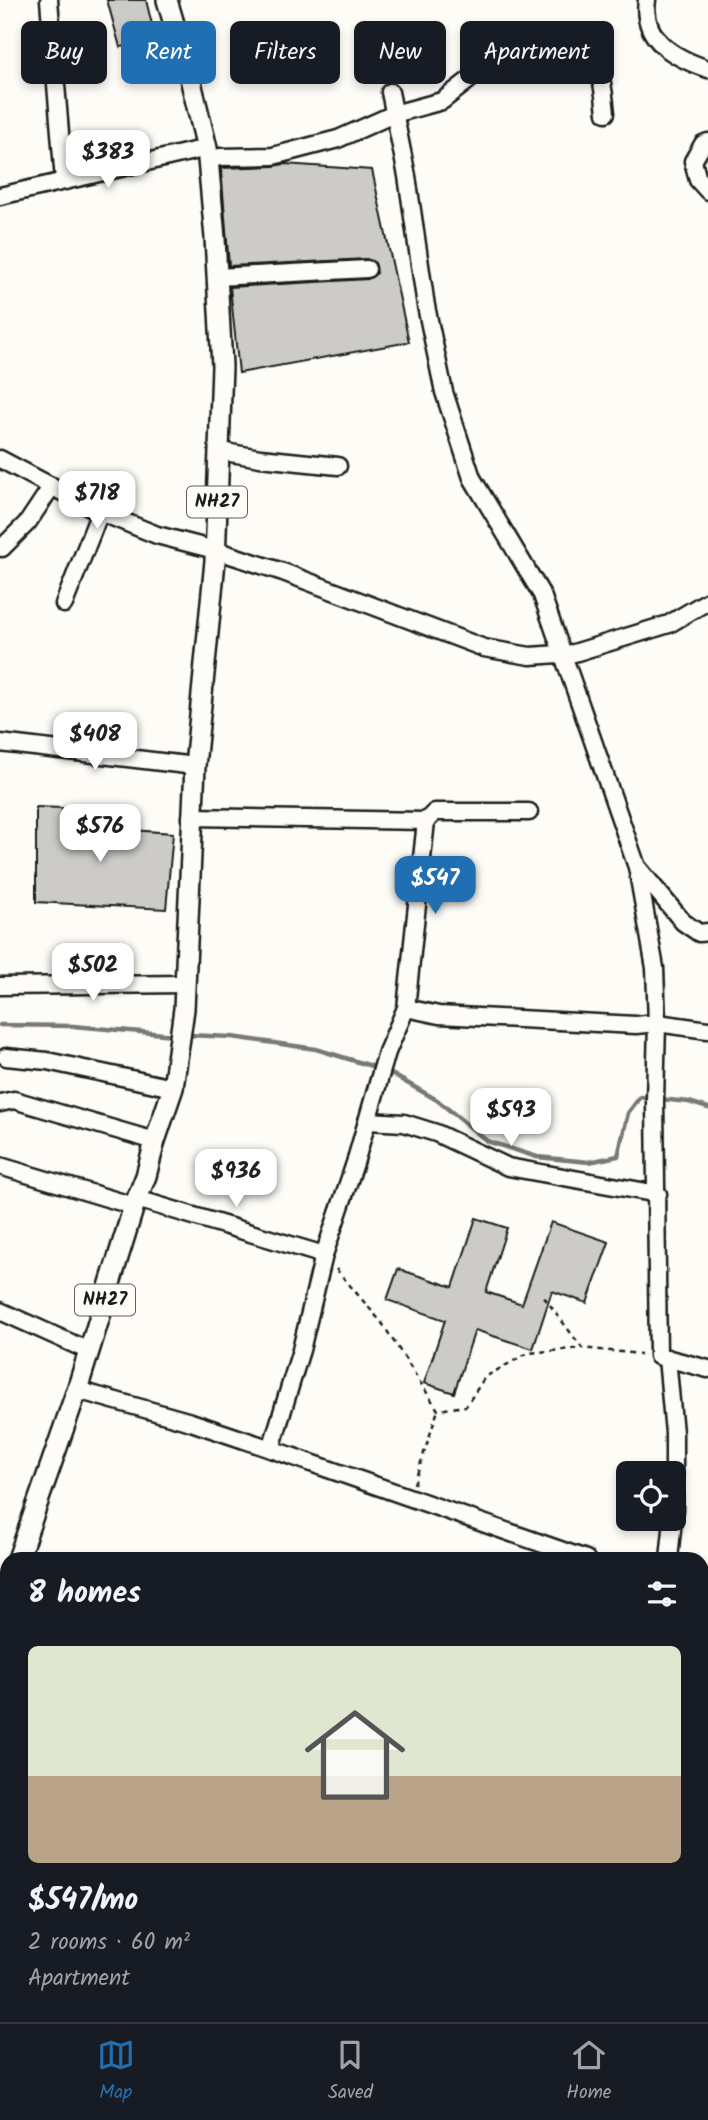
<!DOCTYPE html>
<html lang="en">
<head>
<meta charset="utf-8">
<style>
  body { margin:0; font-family:Kalam,sans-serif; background:#20242c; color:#f1f3f6; height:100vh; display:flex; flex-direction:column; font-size:26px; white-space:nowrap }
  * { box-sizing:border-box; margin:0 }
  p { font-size:23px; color:#9ea1a6 }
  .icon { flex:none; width:38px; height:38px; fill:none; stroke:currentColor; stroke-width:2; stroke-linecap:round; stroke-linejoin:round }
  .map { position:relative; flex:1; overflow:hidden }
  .drawer { position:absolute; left:0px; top:1552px; width:709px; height:471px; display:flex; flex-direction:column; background:#171b24; border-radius:21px 21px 0 0; box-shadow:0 4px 10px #0003 }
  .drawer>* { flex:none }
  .banner { position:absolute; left:21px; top:21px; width:667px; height:63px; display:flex; gap:14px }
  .tools { position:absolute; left:616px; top:1461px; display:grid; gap:14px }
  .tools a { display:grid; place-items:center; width:70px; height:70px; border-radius:10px; background:#171b24; box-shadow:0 4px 10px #0003; font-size:35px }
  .price { position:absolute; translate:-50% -60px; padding:0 16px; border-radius:14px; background:#fff; color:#222; font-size:23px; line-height:46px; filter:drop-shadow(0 2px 4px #0008) }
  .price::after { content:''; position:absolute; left:50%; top:42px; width:21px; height:16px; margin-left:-10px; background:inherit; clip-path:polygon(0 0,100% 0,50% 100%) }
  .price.on { background:#1f6fb2; color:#fff }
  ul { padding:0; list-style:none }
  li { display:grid; align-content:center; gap:14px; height:371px; padding:0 28px }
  li span { display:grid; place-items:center; height:217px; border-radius:10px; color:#555 }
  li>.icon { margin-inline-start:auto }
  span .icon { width:126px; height:126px; fill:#fffc; stroke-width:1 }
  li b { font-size:30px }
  h2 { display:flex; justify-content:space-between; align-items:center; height:84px; padding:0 28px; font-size:30px }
  .chip { padding:0 24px; border-radius:10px; background:#171b24; box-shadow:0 4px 10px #0003; font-size:24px; line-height:63px }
  .chip.on { background:#1f6fb2; color:#fff }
  .menu { display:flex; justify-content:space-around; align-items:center; height:98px; border-top:2px solid #363941; background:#171b24; font-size:19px; color:#9ea1a6 }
  .menu a { display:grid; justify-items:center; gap:4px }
  .menu .on { color:#1f6fb2 }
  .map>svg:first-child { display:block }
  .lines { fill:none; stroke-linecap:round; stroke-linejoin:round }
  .stream { stroke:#797876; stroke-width:4.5 }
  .building { fill:#cccbc8; stroke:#1c1c1c; stroke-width:2 }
  .minor-casing { stroke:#1c1c1c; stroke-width:21 }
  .major-casing { stroke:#1c1c1c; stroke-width:24 }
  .path { stroke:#1c1c1c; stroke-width:2.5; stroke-dasharray:5 5; stroke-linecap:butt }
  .minor { stroke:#fdfcf7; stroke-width:16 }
  .major { stroke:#fdfcf7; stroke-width:19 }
  .labels { text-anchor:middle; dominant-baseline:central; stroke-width:6; stroke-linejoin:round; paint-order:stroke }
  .shield { fill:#fdfcf7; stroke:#605f5e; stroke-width:2 }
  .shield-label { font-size:19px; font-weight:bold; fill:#1c1c1c }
</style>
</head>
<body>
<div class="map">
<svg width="708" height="2022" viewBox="0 0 708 2022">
  <rect width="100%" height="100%" fill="#fdfcf7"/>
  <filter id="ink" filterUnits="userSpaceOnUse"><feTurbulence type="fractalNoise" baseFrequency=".0143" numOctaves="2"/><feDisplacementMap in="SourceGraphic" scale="14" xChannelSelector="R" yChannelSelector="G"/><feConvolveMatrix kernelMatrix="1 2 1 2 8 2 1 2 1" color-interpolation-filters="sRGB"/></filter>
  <g filter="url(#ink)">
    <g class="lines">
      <g class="stream">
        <polyline points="0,1025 73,1026 175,1035"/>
        <polyline points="187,1035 232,1037 316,1049 378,1068"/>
        <polyline points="386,1071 437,1100 487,1141 537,1157 589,1162 618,1156 628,1113 640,1097 689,1102 708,1108"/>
      </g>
    </g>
    <g class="building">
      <polygon points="107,0 146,0 156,41 120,47"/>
      <polygon points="284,164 372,170 409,342 239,373 230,287 368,279 377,273 375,263 366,259 229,266 221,168 274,166"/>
      <polygon points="36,807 62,808 61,825 173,833 166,909 36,902"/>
      <polygon points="476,1218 507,1228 486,1292 522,1304 551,1222 609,1242 587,1303 552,1291 533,1349 475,1330 454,1393 424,1383 445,1320 387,1300 398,1269 453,1287"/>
    </g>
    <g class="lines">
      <g class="minor-casing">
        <g id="minor">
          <polyline points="49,0 64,181"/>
          <path d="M647,0C641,40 675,58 708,69"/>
          <polyline points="390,92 407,176 426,306 444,392 472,478 542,595 637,867 655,968 657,1023 708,1030"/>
          <polyline points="708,142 703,144 693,161 698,180 708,191"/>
          <path d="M208,160L220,157L273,156L338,139L394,114L442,101L501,55L582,53C604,66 603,90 606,113"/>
          <polyline points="0,196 207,148"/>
          <polyline points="217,277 367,269"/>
          <polyline points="219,451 260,458 338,466"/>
          <polyline points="0,459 100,512 157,535 215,550 283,572 484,648 530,656 574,653 669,624 708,601"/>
          <polyline points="2,548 28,522 52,486"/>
          <polyline points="64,604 100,512"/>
          <polyline points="0,743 195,766"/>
          <polyline points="191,817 426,821"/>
          <polyline points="639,869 683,922 699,933 708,932"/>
          <polyline points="0,986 186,984"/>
          <polyline points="406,1008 439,1015 636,1025 657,1023 655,1101 658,1356 708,1369"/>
          <polyline points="6,1057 47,1061 173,1088"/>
          <polyline points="0,1103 14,1100 155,1141"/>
          <polyline points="367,1121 404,1123 436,1133 508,1167 658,1194"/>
          <polyline points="0,1166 134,1206"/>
          <polyline points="137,1199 324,1255"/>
          <polyline points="0,1311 89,1351"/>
          <polyline points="667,1358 674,1433 674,1510 669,1559"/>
          <polyline points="77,1390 191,1422 271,1449 586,1559"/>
          <polyline points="271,1449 301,1350 324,1255 355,1163 387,1052 406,1008 426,821 435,812 529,812"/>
          <polyline points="702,1590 708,1591"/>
          <polyline points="0,1684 7,1686"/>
          <polyline points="702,1859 708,1842"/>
          <polyline points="186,2016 188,2022"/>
          <polyline points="676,2016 694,2022"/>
          <polyline points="345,2020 353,2022"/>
          <polyline points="491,2022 493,2016"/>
          <polyline points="642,2022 644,2016"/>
        </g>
      </g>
      <g class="major-casing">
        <g id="major">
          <polyline points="18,1559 77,1390 134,1206 146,1176 155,1141 173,1088 184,1009 195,766 215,561 222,366 215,238 207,148 190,78 167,0"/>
          <polyline points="0,1612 7,1592"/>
        </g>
      </g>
      <g class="path">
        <polyline points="336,1269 382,1323 438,1410 466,1406 485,1377 528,1353 582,1348"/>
        <polyline points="544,1297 582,1348 641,1354"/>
        <polyline points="414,1484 438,1410"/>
        <polyline points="0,1648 7,1650"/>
      </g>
      <use href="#minor" class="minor"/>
      <use href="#major" class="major"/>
    </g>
  </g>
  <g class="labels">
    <g class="shield">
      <rect x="187" y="486.5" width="60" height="31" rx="5"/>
      <rect x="75" y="1284.5" width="60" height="31" rx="5"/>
    </g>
    <g class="shield-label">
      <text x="217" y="502">NH27</text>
      <text x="105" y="1300">NH27</text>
    </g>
  </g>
</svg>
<div class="tools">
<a><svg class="icon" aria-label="locate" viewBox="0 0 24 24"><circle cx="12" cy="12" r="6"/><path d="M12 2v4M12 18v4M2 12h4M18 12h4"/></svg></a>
</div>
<b class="price" style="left:108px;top:190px">$383</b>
<b class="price" style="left:97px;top:531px">$718</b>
<b class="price" style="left:95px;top:772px">$408</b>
<b class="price" style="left:100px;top:864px">$576</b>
<b class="price on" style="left:435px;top:916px">$547</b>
<b class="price" style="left:93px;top:1003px">$502</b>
<b class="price" style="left:511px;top:1148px">$593</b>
<b class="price" style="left:236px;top:1209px">$936</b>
<div class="banner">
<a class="chip">Buy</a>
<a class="chip on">Rent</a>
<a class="chip">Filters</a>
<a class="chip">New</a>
<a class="chip">Apartment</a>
</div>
<section class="drawer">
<h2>8 homes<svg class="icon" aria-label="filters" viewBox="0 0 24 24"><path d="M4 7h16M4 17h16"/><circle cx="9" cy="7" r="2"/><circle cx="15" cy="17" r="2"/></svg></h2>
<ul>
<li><span style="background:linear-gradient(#dfe7d0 60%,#b9a48a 0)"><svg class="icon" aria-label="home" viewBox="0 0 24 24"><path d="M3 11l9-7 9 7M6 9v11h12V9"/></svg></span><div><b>$547/mo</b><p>2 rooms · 60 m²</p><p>Apartment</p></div></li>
</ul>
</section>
</div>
<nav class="menu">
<a class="on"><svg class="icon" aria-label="map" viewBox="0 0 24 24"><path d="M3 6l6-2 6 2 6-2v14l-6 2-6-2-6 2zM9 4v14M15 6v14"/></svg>Map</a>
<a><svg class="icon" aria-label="saved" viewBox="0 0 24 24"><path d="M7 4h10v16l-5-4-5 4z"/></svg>Saved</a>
<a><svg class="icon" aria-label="home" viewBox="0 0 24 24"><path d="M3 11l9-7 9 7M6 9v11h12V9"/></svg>Home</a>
</nav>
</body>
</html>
